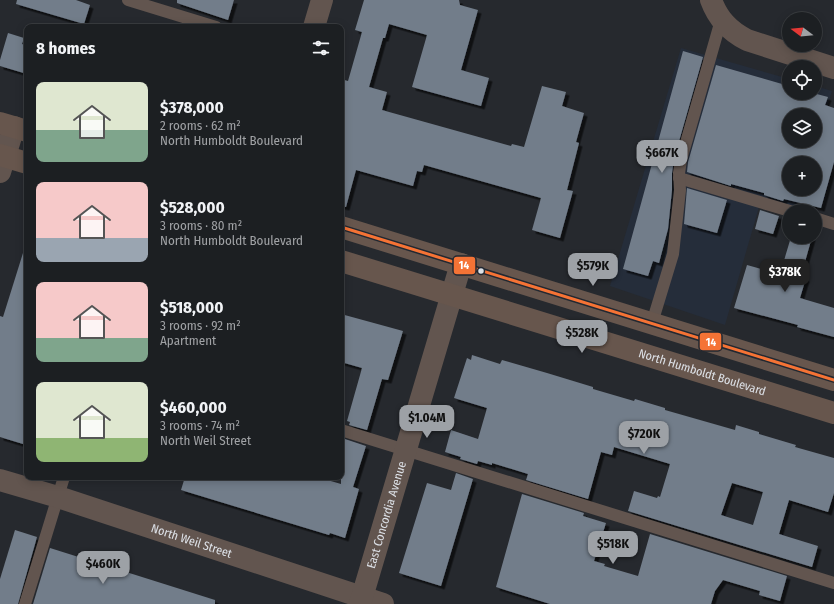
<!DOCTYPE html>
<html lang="en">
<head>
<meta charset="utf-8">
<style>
  body { margin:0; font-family:"Fira Sans Condensed",sans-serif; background:#292c2f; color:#f1f3f6; height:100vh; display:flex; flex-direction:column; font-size:15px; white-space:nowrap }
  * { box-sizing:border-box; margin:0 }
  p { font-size:13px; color:#a0a2a5 }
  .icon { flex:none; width:22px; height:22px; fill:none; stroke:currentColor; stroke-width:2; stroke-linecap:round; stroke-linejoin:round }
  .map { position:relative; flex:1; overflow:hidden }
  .side { position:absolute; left:24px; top:24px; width:320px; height:456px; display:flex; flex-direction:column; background:#1c1f22; border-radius:8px; box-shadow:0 2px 10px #0003,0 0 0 1px #3a3d40 }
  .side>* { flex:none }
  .needle { width:26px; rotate:286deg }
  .buttons { position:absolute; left:782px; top:12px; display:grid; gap:8px }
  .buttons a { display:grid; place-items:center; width:40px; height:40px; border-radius:50%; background:#1c1f22; box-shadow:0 2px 10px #0003,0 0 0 1px #3a3d40; font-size:20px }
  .price { position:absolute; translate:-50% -34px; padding:0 9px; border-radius:8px; background:#9da1a6; color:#111; font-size:13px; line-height:26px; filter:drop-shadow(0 1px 2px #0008) }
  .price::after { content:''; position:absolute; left:50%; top:24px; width:12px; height:9px; margin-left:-6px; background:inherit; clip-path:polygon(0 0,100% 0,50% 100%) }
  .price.on { background:#222; color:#fff }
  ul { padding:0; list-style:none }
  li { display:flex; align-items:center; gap:12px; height:100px; padding:0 12px }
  li span { display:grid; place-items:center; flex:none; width:112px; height:80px; border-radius:8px; color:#555 }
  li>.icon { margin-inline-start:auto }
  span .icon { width:48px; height:48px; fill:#fffc; stroke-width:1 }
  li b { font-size:17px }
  h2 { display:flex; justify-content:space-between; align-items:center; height:48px; padding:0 12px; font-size:17px }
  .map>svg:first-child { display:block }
  .built { fill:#252d3a; fill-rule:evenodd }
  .building { fill:#727d8a; fill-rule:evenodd; filter:url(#shadow) }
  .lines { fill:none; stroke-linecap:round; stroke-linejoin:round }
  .service { stroke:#62554f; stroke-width:12 }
  .minor { stroke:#62554f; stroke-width:22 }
  .secondary { stroke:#67564d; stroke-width:22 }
  .bus-1-casing { stroke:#222831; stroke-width:6 }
  .bus-1 { stroke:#f57335; stroke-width:3 }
  .bus-dot { fill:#dde1e7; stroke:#222831; stroke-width:1.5 }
  .labels { text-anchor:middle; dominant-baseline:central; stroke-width:4; stroke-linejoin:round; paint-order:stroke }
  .street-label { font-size:12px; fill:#dde1e7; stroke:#222831 }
  .line-badge { stroke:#222831; stroke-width:1.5 }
  .badge-label { font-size:11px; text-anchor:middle; font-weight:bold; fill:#fff }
</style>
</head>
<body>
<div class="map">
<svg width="834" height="604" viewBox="0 0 834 604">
  <defs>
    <filter id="shadow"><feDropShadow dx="3.5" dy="3.5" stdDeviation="0" flood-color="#0009"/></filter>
  </defs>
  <rect width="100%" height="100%" fill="#26292e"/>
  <path class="built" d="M681,48L789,79V93H815V86L832,91L809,163H789V189H801L794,211L759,207L725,325L610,286ZM789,115H815V141H789Z"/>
  <g class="building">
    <polygon points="17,0 76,0 90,5 84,24 16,4"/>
    <polygon points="177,0 234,0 228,20 177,3"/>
    <polygon points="364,0 459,0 460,5 478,10 461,70 489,78 481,106 412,87 427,35 389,24 385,38 383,38 369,87 387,92 382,110 511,146 512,144 524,147 542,86 566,92 562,106 584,113 576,142 579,143 567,190 573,191 560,238 532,230 541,198 424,165 422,172 417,171 413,186 356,170 346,207 341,206 341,79 348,81 362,32 355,30"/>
    <polygon points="8,33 24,38 22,44 27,46 27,74 0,66 0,60"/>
    <polygon points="683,51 703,57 674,159 672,173 672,190 668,229 659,263 653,261 648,276 623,269"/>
    <path d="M716,65L789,86V93H813L828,97L825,105L834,108V162L821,208L784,199L783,201L764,195V193L731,184V186L687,172L688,162ZM789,115H815V141H789ZM789,163H815V189H789Z"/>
    <polygon points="687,188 727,200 717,233 684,224"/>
    <polygon points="760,210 779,216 773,234 755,229"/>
    <polygon points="791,237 812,237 801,276 806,278 800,298 834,308 834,337 797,327 798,325 734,308 747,265 780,274"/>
    <polygon points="23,253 27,254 27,432 23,444 0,437 0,316 3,317"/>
    <polygon points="341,314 403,331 388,380 382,379 367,430 349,425 350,422 347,421 362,368 341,362"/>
    <path d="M472,355L500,364L502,360L547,373L593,387V389L634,401L635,399L665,408V410L735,430L736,425L759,432V434L796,445L795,447L834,458V493L828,512L789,500L779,534L818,546L812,567L628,511L634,491L657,498L658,496L660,497L670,464L614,447L612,455L601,452L588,499L526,480L528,474L492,463V465L478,461L477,464L460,459L461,457L445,452L451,430L478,439L487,408L454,398L467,358L471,360ZM732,483L763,492L753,525L721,515Z"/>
    <polygon points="345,439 366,446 353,487 359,489 345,538 330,533 329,535 181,490 185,477 317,477 341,484 341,451"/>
    <polygon points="456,473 473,479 441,586 399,573 427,483 451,490"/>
    <polygon points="522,494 584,513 583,516 606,523 594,561 605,564 604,566 638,576 650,534 787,576 780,601 759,595 760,591 723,580 715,591 711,604 550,604 496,587"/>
    <polygon points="15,530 37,537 18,604 0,604 0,579"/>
    <polygon points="50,548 215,600 215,604 33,604"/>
  </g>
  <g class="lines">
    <g class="service">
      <polyline points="128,0 216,27"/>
      <polyline points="679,178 790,211"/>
      <polyline points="815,218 834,224"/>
      <polyline points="652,323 673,254 680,190 679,173 681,160 721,20"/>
      <polyline points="341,430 834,583"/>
      <polyline points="25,604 64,477"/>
    </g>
    <g class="minor">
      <path d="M711,0C718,19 729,31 747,40L834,68"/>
      <polyline points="314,27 322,0"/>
      <polyline points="0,172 14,127"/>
      <path id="s1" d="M0,480L58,497L383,604"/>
      <path id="s2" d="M360,604L461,264"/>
    </g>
    <g class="secondary">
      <polyline points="0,123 27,131"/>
      <polyline points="0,155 27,163"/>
      <polyline points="341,227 834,380"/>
      <path id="s3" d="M341,261L834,413"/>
    </g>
    <g class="bus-1-casing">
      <polyline id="bus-1" points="341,227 834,380"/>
    </g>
    <use href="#bus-1" class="bus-1"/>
  </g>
  <circle class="bus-dot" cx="481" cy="271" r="3.5"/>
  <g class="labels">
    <g class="street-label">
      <text stroke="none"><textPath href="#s3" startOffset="378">North Humboldt Boulevard</textPath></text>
      <text stroke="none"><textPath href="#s2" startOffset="93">East Concordia Avenue</textPath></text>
      <text stroke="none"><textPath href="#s1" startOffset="201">North Weil Street</textPath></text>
    </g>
  </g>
  <g class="line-badge">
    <rect x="453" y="256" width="23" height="19" rx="4" fill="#f57335"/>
    <rect x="699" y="332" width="23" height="19" rx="4" fill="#f57335"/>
  </g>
  <g class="badge-label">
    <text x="464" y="269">14</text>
    <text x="711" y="346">14</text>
  </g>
</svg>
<div class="buttons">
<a><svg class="needle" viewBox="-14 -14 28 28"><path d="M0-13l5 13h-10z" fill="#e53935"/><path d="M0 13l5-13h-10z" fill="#a0a2a5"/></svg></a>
<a><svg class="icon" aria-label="locate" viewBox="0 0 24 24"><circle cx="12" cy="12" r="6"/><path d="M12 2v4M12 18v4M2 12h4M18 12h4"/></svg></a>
<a><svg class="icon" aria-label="layers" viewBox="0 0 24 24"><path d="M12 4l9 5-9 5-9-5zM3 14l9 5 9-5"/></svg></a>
<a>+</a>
<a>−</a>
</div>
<b class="price" style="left:662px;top:174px">$667K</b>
<b class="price" style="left:593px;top:287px">$579K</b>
<b class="price on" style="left:785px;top:293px">$378K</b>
<b class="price" style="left:582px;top:354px">$528K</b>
<b class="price" style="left:427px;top:439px">$1.04M</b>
<b class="price" style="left:644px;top:455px">$720K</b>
<b class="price" style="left:613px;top:565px">$518K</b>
<b class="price" style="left:103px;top:585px">$460K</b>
<section class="side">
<h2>8 homes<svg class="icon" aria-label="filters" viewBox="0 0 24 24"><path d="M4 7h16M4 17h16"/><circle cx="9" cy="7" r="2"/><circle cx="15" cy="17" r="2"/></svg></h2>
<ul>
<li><span style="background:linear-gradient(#dfe7d0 60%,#7fa58c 0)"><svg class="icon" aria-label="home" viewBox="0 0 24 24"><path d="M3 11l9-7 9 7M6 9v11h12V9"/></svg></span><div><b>$378,000</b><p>2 rooms · 62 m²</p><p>North Humboldt Boulevard</p></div></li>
<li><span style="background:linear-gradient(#f6c9c9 70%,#9aa5b1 0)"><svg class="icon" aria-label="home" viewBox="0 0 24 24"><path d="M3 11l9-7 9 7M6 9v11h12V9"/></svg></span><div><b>$528,000</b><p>3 rooms · 80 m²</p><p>North Humboldt Boulevard</p></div></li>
<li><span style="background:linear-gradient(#f6c9c9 70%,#7fa58c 0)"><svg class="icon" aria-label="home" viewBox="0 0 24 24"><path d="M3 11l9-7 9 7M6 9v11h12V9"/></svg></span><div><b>$518,000</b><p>3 rooms · 92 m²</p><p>Apartment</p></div></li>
<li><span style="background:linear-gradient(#dfe7d0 70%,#8fb573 0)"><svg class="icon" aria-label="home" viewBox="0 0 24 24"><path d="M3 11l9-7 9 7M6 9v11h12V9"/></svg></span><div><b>$460,000</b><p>3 rooms · 74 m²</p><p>North Weil Street</p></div></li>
</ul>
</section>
</div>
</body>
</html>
